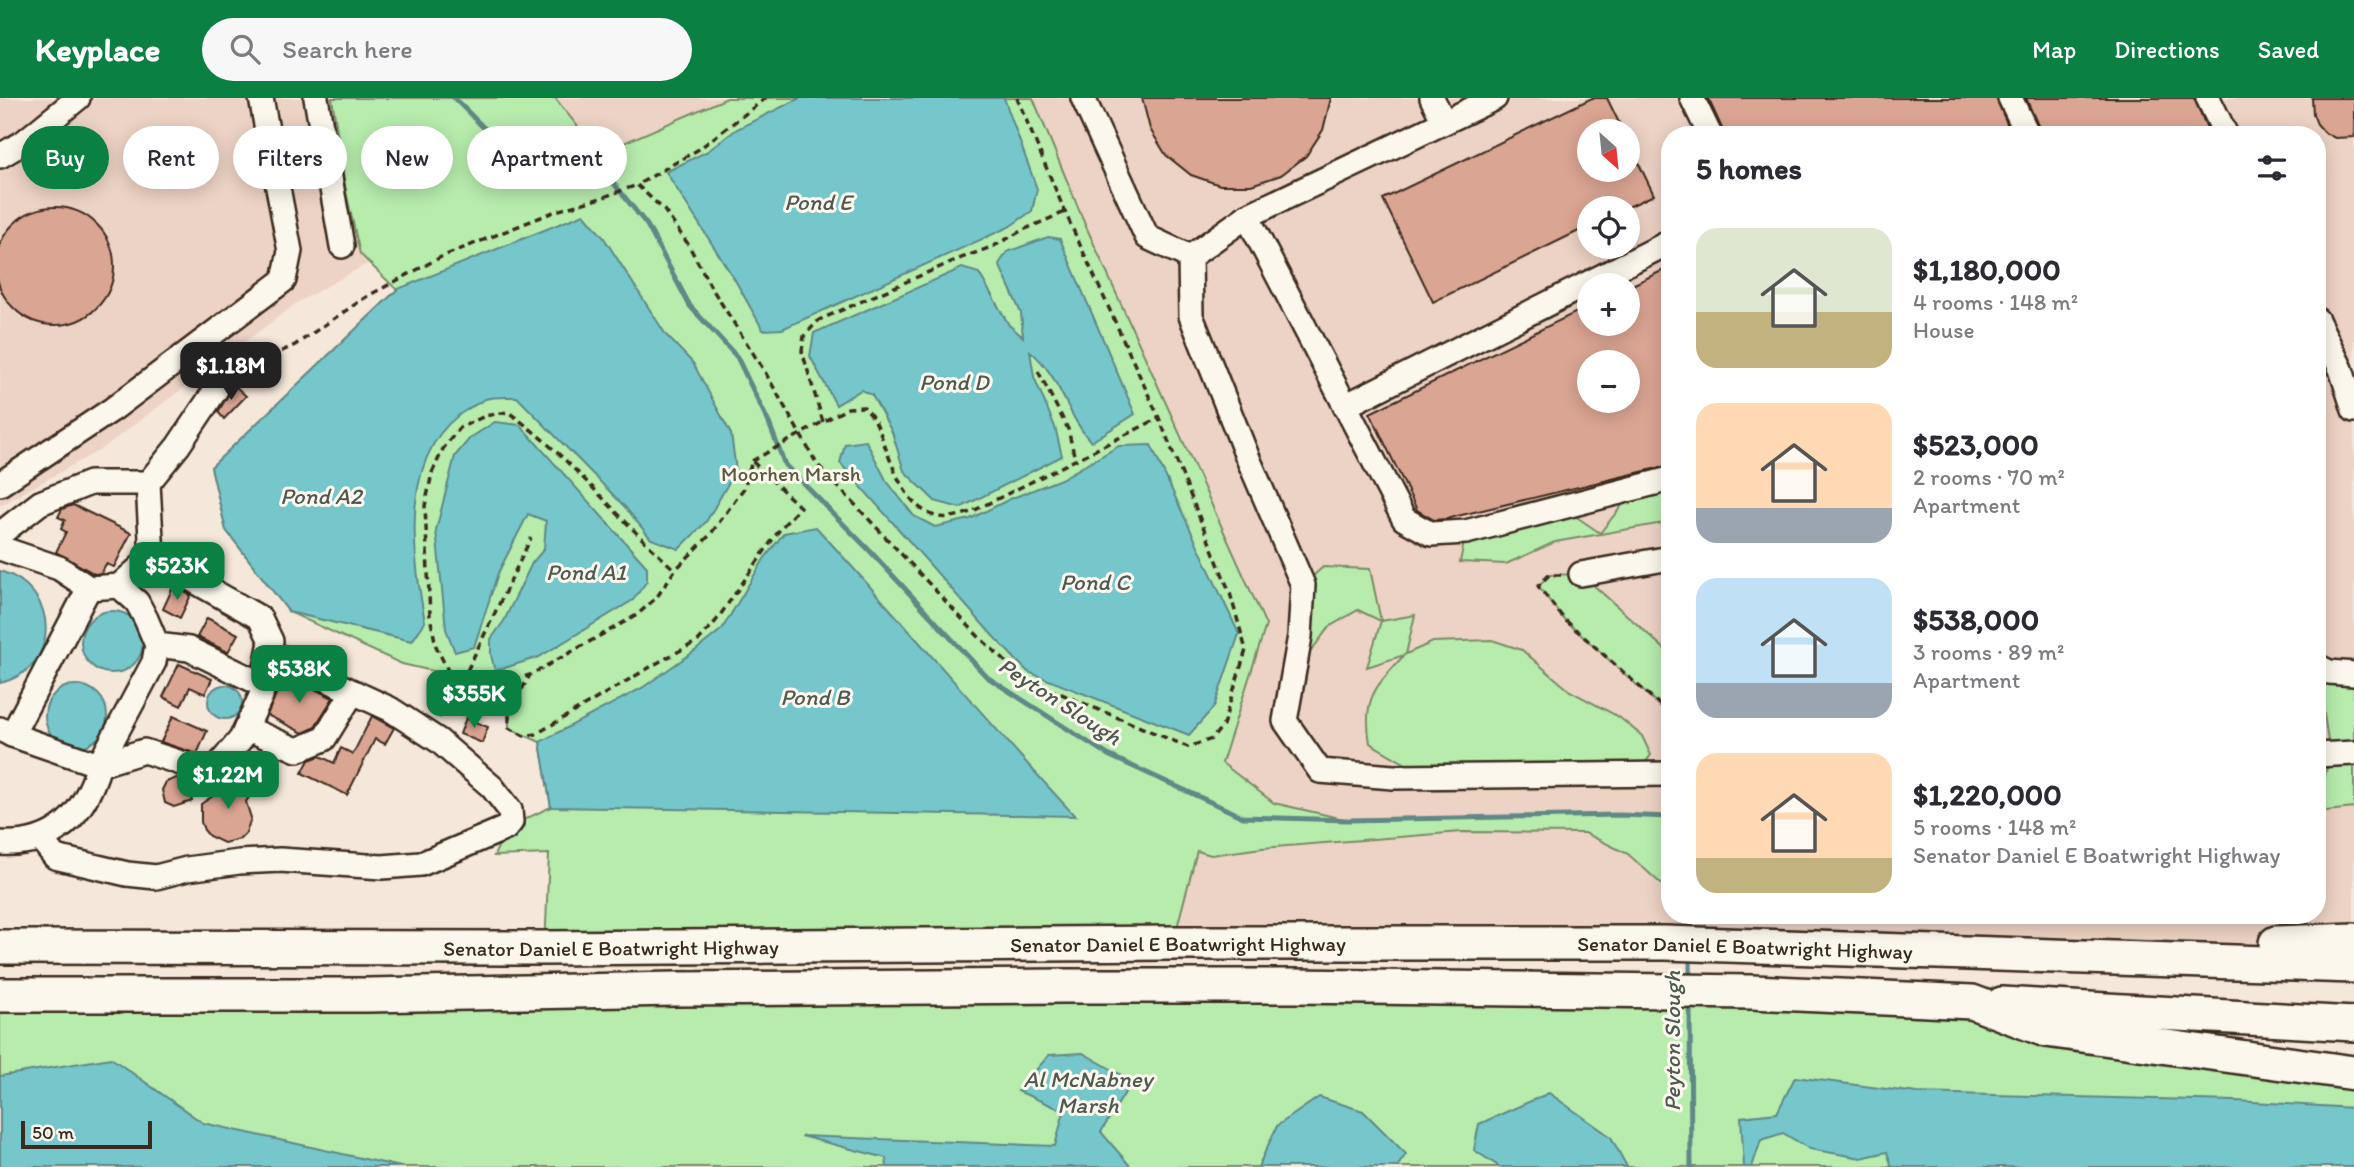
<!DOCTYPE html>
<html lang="en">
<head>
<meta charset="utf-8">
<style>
  body { margin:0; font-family:Itim,sans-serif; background:#f7f7f7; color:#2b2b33; height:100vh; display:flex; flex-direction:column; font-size:26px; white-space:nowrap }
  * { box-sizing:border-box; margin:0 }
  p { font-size:23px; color:#7c7c81 }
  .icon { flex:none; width:38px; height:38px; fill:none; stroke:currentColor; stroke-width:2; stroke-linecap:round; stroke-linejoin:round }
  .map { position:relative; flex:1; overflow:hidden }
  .drawer { position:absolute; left:1661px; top:28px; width:665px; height:798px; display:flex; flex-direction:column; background:#fff; border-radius:28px; box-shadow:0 4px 18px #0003 }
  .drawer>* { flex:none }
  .hud { position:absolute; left:21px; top:28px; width:665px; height:63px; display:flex; gap:14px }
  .needle { width:46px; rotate:153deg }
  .tools { position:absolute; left:1577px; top:21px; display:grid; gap:14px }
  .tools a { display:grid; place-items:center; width:63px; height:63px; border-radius:50%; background:#fff; box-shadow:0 4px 18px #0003; font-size:35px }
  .scale { position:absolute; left:21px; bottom:18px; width:131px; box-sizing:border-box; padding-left:7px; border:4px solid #3b2a1e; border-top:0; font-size:19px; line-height:24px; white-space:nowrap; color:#3b2a1e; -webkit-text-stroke:5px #fbf7ec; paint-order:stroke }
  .price { position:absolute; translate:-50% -60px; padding:0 16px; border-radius:14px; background:#0b8043; color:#fff; font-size:23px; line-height:46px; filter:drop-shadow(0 2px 4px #0008) }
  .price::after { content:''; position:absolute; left:50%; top:42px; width:21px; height:16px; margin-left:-10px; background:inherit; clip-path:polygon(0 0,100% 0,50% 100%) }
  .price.selected { background:#222; color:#fff }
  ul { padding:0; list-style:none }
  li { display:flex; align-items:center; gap:21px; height:175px; padding:0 35px }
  li span { display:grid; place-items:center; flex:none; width:196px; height:140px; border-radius:21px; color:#555 }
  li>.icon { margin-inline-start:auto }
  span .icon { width:84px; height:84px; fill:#fffc; stroke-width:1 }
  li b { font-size:30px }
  h2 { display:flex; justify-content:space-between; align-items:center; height:84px; padding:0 35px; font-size:30px }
  .tag { padding:0 24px; border-radius:32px; background:#fff; box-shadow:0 4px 18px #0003; font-size:24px; line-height:63px }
  .tag.selected { background:#0b8043; color:#fff }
  header { display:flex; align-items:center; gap:42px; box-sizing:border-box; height:98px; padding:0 35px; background:#0b8043; color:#fff }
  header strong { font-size:33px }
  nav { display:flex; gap:38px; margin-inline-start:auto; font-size:24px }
  .search { width:490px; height:63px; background:#f7f7f7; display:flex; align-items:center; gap:18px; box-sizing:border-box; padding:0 24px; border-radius:38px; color:#7c7c81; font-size:26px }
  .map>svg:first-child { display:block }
  .built { fill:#edd3c5; fill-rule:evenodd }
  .green { fill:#b7ecad; stroke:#798b66; stroke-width:2 }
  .water { fill:#76c7cc; stroke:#5e8886; stroke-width:2 }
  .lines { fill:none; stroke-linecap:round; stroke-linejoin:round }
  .stream { stroke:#5e8886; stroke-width:5 }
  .building { fill:#dba593; stroke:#3b2a1e; stroke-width:2; fill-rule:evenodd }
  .minor-casing { stroke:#3b2a1e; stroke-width:28 }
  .highway-casing { stroke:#3b2a1e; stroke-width:38 }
  .path { stroke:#3b2a1e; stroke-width:3.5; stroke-dasharray:7 5; stroke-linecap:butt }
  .minor { stroke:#fbf7ec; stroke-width:23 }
  .highway { stroke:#fbf7ec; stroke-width:33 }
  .labels { text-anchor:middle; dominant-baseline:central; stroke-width:6; stroke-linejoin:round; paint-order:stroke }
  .park-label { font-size:21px; fill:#5a5a42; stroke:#fbf7ec }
  .street-label { font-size:21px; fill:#3b2a1e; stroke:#fbf7ec }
  .water-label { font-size:23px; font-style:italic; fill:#4d5952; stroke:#fbf7ec }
</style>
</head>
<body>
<header>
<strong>Keyplace</strong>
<div class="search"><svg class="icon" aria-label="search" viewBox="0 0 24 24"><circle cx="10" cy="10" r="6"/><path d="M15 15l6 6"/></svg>Search here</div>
<nav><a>Map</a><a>Directions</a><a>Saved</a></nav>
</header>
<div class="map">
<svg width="2354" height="1069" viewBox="0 0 2354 1069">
  <rect width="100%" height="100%" fill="#f5e7da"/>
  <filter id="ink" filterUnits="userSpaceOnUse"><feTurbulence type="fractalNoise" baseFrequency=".0143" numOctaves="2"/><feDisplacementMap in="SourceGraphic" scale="14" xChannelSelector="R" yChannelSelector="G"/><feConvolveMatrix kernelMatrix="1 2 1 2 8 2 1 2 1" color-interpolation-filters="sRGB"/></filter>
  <g filter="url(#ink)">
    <g class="built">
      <polygon points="0,0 727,0 586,62 387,155 298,204 103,350 0,408"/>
      <path d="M1033,0H2354V842L2027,857L1173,845L1212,696L1084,124ZM1589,33H1628V72H1589ZM1670,37H2317V817H1670ZM1589,110H1628V149H1589ZM1589,187H1628V226H1589ZM1589,264H1628V303H1589Z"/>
    </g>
    <g class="green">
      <polygon points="332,0 555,0 587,40 617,48 727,0 1033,0 1084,124 1266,527 1222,665 1274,705 1348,722 1620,717 1667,718 1670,719 1669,793 1628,756 1585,735 1461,734 1262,750 1211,757 1197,753 1173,845 545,850 549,756 494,758 506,730 551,709 540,644 509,630 509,614 480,592 450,577 402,566 289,514 226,432 211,369 397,192 360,156 346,94"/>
      <polygon points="1669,381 1669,424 1555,444 1506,466 1460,464 1466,434 1562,409 1600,435 1636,390"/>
      <path d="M1323,469L1370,471L1381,523L1415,517L1406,556L1433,544L1492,542L1522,552L1570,593L1619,619L1642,638L1651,657L1635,677L1428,679L1370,645C1362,599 1376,589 1404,557L1367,569L1381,523L1358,512L1329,529L1293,577L1303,487Z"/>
      <polygon points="1581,476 1669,555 1669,616 1564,521 1538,488 1549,477"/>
      <polygon points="2317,568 2354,576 2354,710 2317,714 2317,686 2323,686 2330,657 2323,609 2317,605"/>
      <polygon points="0,897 1972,904 2354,975 2354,1069 0,1069"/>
    </g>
    <g class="water">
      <polygon points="800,0 1004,0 1037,91 1032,113 1009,129 782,231 763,232 735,182 666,74 708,53 737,31"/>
      <path d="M584,116L604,140L666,237L693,265L731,336L736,372L706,424L679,451L651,441L625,409L517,299C508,299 494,298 485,301C481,303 476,307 471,309C398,350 412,454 425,524L412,543L289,514L226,432L211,369L398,191Z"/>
      <path d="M1048,139L1060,141L1135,316L1091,344C1065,315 1061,278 1030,253L1034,279L1055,329L1062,358L960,410L935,403L904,373L892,334L872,297L861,292L836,307L810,258L814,235L962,170L979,175L1009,227L1023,239L1021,215L999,166L1007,154Z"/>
      <polygon points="495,324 520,327 647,469 647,483 633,502 539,559 495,573 491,557 491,541 504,523 532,465 544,451 546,423 528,416 498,475 474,549 455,554 446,531 436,432 455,358 470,340"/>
      <polygon points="866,343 886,382 914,418 935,429 970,421 1010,401 1061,381 1119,348 1151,347 1239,536 1214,609 1189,637 1028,574 993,538 840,365 845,346"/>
      <path d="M816,429C903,524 987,623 1075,718L551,709L540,644L642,590L696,552L722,531L764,461L784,435Z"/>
      <path d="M0,473C60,490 62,571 0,585Z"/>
      <circle cx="112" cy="544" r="31"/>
      <circle cx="76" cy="618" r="31"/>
      <circle cx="225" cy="604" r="17"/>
      <polygon points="1083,955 1132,983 1101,1034 1131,1069 887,1069 886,1060 801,1038 1055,1048 1064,1013 1018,993 1049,957"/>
      <polygon points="111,960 203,1025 401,1069 0,1069 0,978"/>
      <polygon points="1795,979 1917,995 2236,1003 2354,1010 2354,1069 1892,1069 1887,1054 1861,1060 1810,1051 1783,1035 1761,1042 1752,1069 1744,1069 1741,1019 1777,1015"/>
      <polygon points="1549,995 1611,1039 1627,1069 1500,1069 1474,1052 1479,1026"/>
      <polygon points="1319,999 1363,1013 1406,1056 1397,1069 1258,1069 1277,1028"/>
    </g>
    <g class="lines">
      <g class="stream">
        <polyline points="454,0 519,65 608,78 647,127 690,208 737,259 769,325 785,367 870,453 987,579 1108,657 1243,719 1348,722 1620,717 1670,719"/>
        <polyline points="1689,817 1689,835"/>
        <polyline points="1690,855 1690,881"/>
        <polyline points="1690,904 1691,1069"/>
      </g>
    </g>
    <g class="building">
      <polygon points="1142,0 1331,0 1323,32 1306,58 1281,77 1251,87 1220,87 1191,77 1166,57 1150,31"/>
      <polygon points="1592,0 1607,0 1623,33 1589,33 1589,72 1628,72 1628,43 1654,97 1626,110 1589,110 1589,128 1433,204 1383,101"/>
      <polygon points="1708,0 1996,0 2012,37 1725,37"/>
      <polygon points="2026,0 2194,0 2210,37 2042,37"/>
      <polygon points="2312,0 2354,0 2354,39 2335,40 2325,35 2317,26 2313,16"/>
      <circle cx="55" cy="168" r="59"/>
      <path d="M1670,169V367L1445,421L1434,422L1417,412L1370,315L1589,208V226H1628V189ZM1589,264H1628V303H1589Z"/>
      <polygon points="234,287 246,298 224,321 218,314"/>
      <polygon points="73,407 131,435 114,469 106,466 101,475 95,476 56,454 66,434 61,431 65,422 58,419 62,411"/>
      <polygon points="173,489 191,497 180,520 163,511"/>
      <polygon points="207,520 238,536 228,554 197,539"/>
      <polygon points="179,566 212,581 205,596 190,589 181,608 163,599"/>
      <polygon points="288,578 333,600 314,630 303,635 267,617 276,596"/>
      <polygon points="173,618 207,633 197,656 161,644"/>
      <polygon points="372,618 394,630 385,646 375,641 347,697 302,675 309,662 320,658 334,665 341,650 353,656"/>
      <polygon points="466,620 488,629 482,645 460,636"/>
      <polygon points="231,674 257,686 246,704 251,720 246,735 240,741 224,745 209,738 204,732 201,724 201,706 216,696 224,694"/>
      <polygon points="179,679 184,681 189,690 192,703 174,709 165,705 162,692 166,684"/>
    </g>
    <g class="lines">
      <g class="minor-casing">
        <g id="minor">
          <polyline points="316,0 342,148"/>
          <polyline points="1083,0 1147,139 1190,159 1247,118 1495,0"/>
          <polyline points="1432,0 1444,24"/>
          <polyline points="1692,0 1710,37"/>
          <polyline points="2010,0 2028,37"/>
          <polyline points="2208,0 2226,37"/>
          <polyline points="0,58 24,44 78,0"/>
          <polyline points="1247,118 1404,421 1431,436 1466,434 1670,381"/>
          <polyline points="1190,159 1191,218 1247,358 1303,487 1300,538 1285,623 1320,673 1393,679 1670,676"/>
          <polyline points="2317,222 2341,271 2354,312"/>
          <polyline points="1345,308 1670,144"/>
          <polyline points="0,386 113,311 284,182 290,153 261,0"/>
          <polyline points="0,436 40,405 90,385 148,385"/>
          <polyline points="0,450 59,470 89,490 119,488 152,459 148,385 178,348 221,284"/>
          <polyline points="1581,476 1670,460"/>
          <polyline points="157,547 189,551 263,587"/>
          <polyline points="2317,568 2329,574 2354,576"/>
          <polyline points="246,630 297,652 324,641 353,594 270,554"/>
          <polyline points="0,631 12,637 89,490"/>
          <polyline points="2317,657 2354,655"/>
          <polyline points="99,667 144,653 212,675 241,641 261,598 271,543 260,520 152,459"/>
          <polyline points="99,667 154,564 157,547 146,521 137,504 119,488"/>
          <polyline points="41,741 55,759 127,776 156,779 187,771 239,764 280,762 382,769 421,766 506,730 511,724 510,712 492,689 439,643 390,611 353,594"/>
          <path d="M0,745C55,748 84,718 99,667L12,637"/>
        </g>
      </g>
      <g class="highway-casing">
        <g id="highway">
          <polyline points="2276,845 2354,842"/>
          <path id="s1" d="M0,849L545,850L1173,845H1665L2354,868"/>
          <polyline points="0,897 368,897 676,891 1064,888 1294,888 1752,894 1972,904 2046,932 2354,975"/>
          <polyline points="2002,906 2354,926"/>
        </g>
      </g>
      <g class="path">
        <polyline points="766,0 699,51 637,87 664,112 688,146 711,189 765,274 817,366 979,539 1004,562 1016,577 1188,649 1212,641 1223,627 1246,552 1230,495 1159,320 1065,114 1017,0"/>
        <polyline points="1038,273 1068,331 1075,361"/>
        <polyline points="238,274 295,247 366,199 441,159 556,113 601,100 637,87"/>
        <polyline points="823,324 802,253 804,238 819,222 956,162 994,148 1023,132 1065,114"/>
        <path d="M752,363L848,310L864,309C868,314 874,320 877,327C889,355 901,411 939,419C949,421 961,417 971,414L1159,320"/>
        <polyline points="1561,477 1549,477 1538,488 1564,521 1670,616"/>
        <polyline points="462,583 531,440"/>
        <path d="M480,592L450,577L436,548L430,518L425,408L432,375L443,351L459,330L485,318L508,314C570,358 618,421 675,472"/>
        <polyline points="439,619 480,592 530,577 637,517 657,499 675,472 710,437 744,390 752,363 800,409 780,431 716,523 698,543 659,564 536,636 524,638 509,630 509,614 530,577"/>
      </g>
      <use href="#minor" class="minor"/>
      <use href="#highway" class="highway"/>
    </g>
  </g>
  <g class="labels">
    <g class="park-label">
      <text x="791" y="375">Moorhen Marsh</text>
    </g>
    <g class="street-label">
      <text stroke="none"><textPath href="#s1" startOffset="1178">Senator Daniel E Boatwright Highway</textPath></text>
      <text stroke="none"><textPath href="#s1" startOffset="611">Senator Daniel E Boatwright Highway</textPath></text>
      <text stroke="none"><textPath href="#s1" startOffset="1745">Senator Daniel E Boatwright Highway</textPath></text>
    </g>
    <g class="water-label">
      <text x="818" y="104">Pond E</text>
      <text x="954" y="284">Pond D</text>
      <text x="321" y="398">Pond A2</text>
      <text x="586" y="474">Pond A1</text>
      <text x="1095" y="484">Pond C</text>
      <text x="815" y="599">Pond B</text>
      <text transform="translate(1060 603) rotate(33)">Peyton Slough</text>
      <text transform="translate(1672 943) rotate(-90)">Peyton Slough</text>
      <text x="1088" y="981">Al McNabney<tspan x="1088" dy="26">Marsh</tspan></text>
    </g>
  </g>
</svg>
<div class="tools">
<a><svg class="needle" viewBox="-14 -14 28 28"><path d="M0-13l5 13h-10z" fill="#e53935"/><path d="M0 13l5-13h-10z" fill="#7c7c81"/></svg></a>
<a><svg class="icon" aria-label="locate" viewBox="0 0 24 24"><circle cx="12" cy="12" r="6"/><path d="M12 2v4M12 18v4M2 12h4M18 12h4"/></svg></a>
<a>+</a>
<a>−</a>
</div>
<div class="scale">50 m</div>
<b class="price selected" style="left:231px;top:304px">$1.18M</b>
<b class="price" style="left:177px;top:504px">$523K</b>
<b class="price" style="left:299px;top:607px">$538K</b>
<b class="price" style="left:474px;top:632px">$355K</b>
<b class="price" style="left:228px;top:713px">$1.22M</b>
<div class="hud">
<a class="tag selected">Buy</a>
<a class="tag">Rent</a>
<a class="tag">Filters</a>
<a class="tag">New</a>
<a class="tag">Apartment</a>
</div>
<section class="drawer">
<h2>5 homes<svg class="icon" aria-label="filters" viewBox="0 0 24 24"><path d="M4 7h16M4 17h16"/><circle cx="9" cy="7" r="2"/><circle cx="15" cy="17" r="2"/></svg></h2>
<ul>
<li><span style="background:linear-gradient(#dfe7d0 60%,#c2b280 0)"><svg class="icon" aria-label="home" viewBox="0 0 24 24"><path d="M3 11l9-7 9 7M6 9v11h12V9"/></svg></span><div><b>$1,180,000</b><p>4 rooms · 148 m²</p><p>House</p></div></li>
<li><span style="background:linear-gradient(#ffd9b3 75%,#9aa5b1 0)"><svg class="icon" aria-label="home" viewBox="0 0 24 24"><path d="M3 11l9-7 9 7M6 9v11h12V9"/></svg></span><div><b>$523,000</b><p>2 rooms · 70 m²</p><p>Apartment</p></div></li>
<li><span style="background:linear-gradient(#bfe0f5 75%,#9aa5b1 0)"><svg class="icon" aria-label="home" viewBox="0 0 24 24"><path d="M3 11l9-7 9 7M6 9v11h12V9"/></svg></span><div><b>$538,000</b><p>3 rooms · 89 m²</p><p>Apartment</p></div></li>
<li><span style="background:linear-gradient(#ffd9b3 75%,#c2b280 0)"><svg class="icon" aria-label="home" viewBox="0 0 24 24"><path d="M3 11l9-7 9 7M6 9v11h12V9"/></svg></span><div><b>$1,220,000</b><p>5 rooms · 148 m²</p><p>Senator Daniel E Boatwright Highway</p></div></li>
</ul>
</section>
</div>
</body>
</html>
